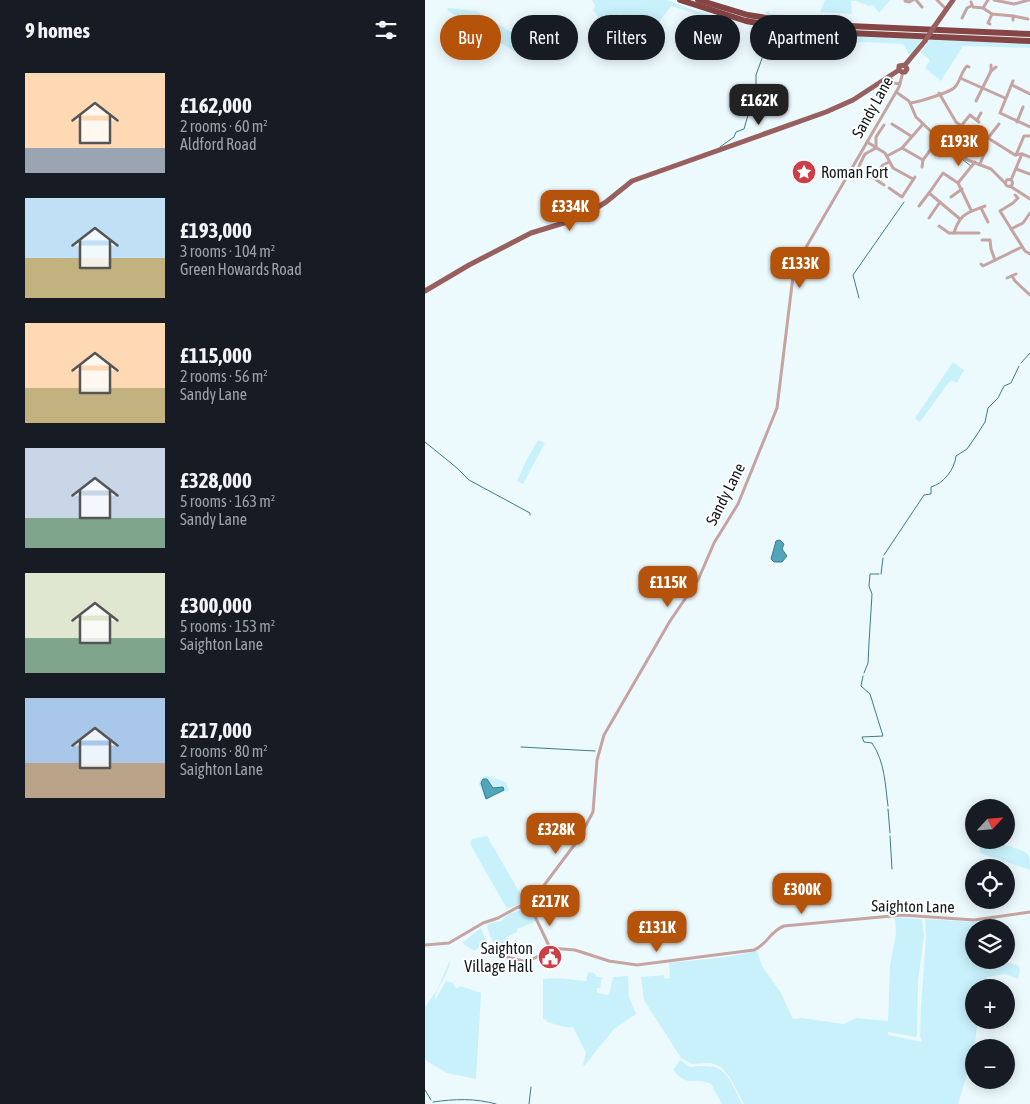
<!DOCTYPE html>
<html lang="en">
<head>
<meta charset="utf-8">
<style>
  body { margin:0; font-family:"Asap Condensed",sans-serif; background:#20242c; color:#f1f3f6; height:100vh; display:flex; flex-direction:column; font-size:19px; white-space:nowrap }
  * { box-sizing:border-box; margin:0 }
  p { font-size:16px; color:#9ea1a6 }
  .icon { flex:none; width:28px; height:28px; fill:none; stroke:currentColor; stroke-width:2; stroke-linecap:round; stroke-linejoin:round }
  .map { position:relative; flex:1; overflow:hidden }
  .side { display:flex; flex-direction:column; background:#171b24; width:425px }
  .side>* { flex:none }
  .top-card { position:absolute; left:15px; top:15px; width:475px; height:45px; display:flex; gap:10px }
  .needle { width:32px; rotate:64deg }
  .fabs { position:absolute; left:540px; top:799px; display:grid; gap:10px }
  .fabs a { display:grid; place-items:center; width:50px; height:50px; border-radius:50%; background:#171b24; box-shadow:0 2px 12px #0003; font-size:25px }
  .price { position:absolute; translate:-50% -42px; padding:0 11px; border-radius:10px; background:#b45309; color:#fff; font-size:16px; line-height:32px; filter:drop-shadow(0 1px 2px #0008) }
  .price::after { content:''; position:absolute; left:50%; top:30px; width:15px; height:11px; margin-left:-8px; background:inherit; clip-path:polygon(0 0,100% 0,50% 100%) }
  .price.active { background:#222; color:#fff }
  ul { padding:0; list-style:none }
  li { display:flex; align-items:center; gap:15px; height:125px; padding:0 25px }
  li span { display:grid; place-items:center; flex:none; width:140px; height:100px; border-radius:0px; color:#555 }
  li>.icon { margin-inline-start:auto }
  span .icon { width:60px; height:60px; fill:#fffc; stroke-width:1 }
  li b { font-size:21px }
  h2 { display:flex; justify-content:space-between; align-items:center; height:60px; padding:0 25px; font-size:21px }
  .pill { padding:0 18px; border-radius:22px; background:#171b24; box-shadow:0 2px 12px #0003; font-size:18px; line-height:45px }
  .pill.active { background:#b45309; color:#fff }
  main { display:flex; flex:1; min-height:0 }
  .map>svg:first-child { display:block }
  .green { fill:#c9f1fb }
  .water { fill:#51a6bb; stroke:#3e7b8a }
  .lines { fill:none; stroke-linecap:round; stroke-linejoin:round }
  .stream { stroke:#3e7b8a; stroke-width:1 }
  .minor { stroke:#c5a4a2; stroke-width:3 }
  .major { stroke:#975f5d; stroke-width:5 }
  .highway { stroke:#854544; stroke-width:6 }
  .major-bridge { stroke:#975f5d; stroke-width:5 }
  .labels { text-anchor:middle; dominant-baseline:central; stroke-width:4; stroke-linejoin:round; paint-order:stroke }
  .street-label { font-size:16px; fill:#111819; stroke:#fff }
  .poi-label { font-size:16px; fill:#111819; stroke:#fff; text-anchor:start }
</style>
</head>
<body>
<main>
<section class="side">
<h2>9 homes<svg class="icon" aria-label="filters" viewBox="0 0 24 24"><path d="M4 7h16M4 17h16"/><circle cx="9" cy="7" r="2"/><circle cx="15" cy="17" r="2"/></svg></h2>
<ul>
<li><span style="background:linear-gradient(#ffd9b3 75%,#9aa5b1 0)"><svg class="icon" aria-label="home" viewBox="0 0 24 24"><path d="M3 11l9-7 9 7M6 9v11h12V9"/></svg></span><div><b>£162,000</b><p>2 rooms · 60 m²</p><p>Aldford Road</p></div></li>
<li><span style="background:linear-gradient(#bfe0f5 60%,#c2b280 0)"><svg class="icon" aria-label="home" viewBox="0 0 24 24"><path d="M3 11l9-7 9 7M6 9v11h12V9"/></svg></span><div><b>£193,000</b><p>3 rooms · 104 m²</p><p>Green Howards Road</p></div></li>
<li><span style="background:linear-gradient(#ffd9b3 65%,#c2b280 0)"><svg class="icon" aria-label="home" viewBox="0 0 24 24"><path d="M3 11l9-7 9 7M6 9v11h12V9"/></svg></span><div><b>£115,000</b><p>2 rooms · 56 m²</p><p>Sandy Lane</p></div></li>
<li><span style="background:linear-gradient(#c9d6e8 70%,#7fa58c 0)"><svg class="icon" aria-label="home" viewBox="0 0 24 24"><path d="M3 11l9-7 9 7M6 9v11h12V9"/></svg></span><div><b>£328,000</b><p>5 rooms · 163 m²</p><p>Sandy Lane</p></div></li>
<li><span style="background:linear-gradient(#dfe7d0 65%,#7fa58c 0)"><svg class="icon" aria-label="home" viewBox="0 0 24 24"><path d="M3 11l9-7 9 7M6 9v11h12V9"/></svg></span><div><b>£300,000</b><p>5 rooms · 153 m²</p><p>Saighton Lane</p></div></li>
<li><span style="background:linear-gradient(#a9c7e8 65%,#b9a48a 0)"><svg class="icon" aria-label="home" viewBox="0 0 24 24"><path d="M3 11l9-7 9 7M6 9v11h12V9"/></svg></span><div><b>£217,000</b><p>2 rooms · 80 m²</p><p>Saighton Lane</p></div></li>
</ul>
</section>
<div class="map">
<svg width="605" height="1104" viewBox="0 0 605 1104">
  <rect width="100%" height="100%" fill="#ecfafe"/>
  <g class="green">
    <polygon points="167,0 242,0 268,10 310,22 309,26 246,6 229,29 227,19 210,31 207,29 203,20 196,14 184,21 175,9 190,33 182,37 180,35 184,32 168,10 170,6"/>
    <polygon points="400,0 465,0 454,13 448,5 444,6 431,1 426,1 427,14 395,12"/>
    <polygon points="23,8 51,11 103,42 113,44 104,60 30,15 22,10"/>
    <polygon points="344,11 345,14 428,20 424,24 385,22 341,16 341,12"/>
    <polygon points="368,32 497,39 485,56 478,44 397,40 369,35"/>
    <polygon points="225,33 229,44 208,52 203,42"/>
    <polygon points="505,39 605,44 605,48 538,46 516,81 500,68 505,60 496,53"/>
    <polygon points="528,362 539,370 532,383 527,381 524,382 495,422 490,418"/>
    <polygon points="113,440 120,443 98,484 92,481 101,461"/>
    <polygon points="62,776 81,782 84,791 69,795 63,799 60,799 54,784 56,777"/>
    <polygon points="62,836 100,902 82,909 45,844 47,839"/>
    <path d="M554,840C563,840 597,848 603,854C605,858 605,865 605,870L555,853Z"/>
    <polygon points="96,910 104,912 112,921 92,929 92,932 81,937 84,949 75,946 72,952 62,927 63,924 76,921 84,914"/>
    <polygon points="470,917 497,919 499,935 493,982 492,1034 491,1037 463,1032 463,1035 497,1042 495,1036 496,1007 501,938 500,919 550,922 563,921 565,927 549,928 549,956 544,959 557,964 557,960 569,960 593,965 595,970 593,979 580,974 562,977 559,987 549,988 549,1020 553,1020 549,1051 533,1104 319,1104 305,1078 296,1067 286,1063 267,1064 256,1058 219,1000 216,977 239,975 240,979 245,978 244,963 302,957 332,951 337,966 356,993 368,1019 377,1018 419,1024 431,1018 463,1021 465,965 471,934"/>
    <polygon points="56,928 61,941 50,951 37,943"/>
    <path d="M25,960C25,974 10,987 10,1000L21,981L28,983L31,989L36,986L56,993L51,1079L22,1073L0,1060V1007L12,990Z"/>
    <path d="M163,972L169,973L172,977H177L175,988H172V993L184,995L188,977L203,976L204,997L211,1014L189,1029L159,1066L158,1064L161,1053L148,1027C137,1028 131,1024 122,1022V1020L118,1019V979C134,977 146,980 161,981Z"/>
    <path d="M255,1060L265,1067C302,1062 302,1075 317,1104H297L286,1084C269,1076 264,1089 248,1070Z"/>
  </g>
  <g class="water">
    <polygon points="355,540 359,544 357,549 362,556 357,562 349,562 346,559 351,541"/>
    <polygon points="58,779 62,779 68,788 78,787 79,790 61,799 56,783"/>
  </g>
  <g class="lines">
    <g class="stream">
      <polyline points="295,147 309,137 311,132 319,129 331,87 331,75 340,50 340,26"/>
      <polyline points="529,153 546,166"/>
      <polyline points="434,298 428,275 479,202"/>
      <polyline points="596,363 605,353"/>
      <polyline points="0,442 32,468 44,480 105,513 105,515"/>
      <path d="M459,555L499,495L506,494V487C518,484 530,469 531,456L542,449L551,436L560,422L563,408L573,398L579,386L586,383L594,366"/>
      <polyline points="456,574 458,558"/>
      <polyline points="439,673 443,663 444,643 447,594 444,586 445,574 454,574"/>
      <path d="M438,676L436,686L445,694L458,736L437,737L439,742L447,743C460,762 460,784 463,806"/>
      <polyline points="96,747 170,751"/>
      <polyline points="463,809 465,833"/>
      <polyline points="465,836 467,869"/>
      <polyline points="0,1090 6,1100"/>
      <path d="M8,1102C29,1099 50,1098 71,1104"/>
      <polyline points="104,1104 106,1087"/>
    </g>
    <g class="minor">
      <polyline points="491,0 497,7"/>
      <polyline points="512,0 521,9"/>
      <polyline points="569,0 589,4 604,0"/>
      <polyline points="480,1 484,2 488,0"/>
      <polyline points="546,2 548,7 558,8 563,0"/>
      <polyline points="558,8 567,14 588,16 588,20"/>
      <polyline points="588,16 603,19"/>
      <polyline points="537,18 542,8 546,6"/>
      <polyline points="565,24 563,23 567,14"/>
      <polyline points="566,65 566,71 571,67"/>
      <polyline points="464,75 469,83 475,84"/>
      <polyline points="535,78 580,98"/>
      <polyline points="588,81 575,113 605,127"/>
      <polyline points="587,85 605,94"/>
      <polyline points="471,92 484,101 491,117 521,146 540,159 566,169 580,183"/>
      <polyline points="514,93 531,122 554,139 540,159"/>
      <polyline points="551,101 566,71"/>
      <path d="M485,103C494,102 526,92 530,87C536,80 536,72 542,66L544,67"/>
      <polyline points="552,120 556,113"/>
      <polyline points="592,122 598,107"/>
      <polyline points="467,124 486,136"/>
      <polyline points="536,126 545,115 554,122"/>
      <polyline points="562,137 563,138 574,124"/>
      <polyline points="563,138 590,155 597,154 605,157"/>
      <polyline points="442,142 460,153 468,168 488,179"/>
      <polyline points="477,148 498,160"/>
      <polyline points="591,155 599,136 605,136"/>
      <polyline points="462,156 477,148 498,124"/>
      <polyline points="555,164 559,154 553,150 557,145"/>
      <polyline points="434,166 440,154 451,148 451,137 459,125"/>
      <polyline points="497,167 498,160 509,145 511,147"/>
      <polyline points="591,169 605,174"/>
      <polyline points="447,177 459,185"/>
      <polyline points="448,178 458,165 464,162"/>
      <circle cx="584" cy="183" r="3.5"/>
      <polyline points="586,180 597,154"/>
      <polyline points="533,183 550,162"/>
      <polyline points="585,186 605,199"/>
      <polyline points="464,188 477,197 490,177"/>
      <polyline points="590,195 593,198 588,203 575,211 600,251 605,254"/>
      <polyline points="526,197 537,189"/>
      <polyline points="494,206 504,193"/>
      <polyline points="556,208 563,222"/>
      <polyline points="504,218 515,202"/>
      <polyline points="535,219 504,193 518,173 533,183 546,210"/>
      <polyline points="514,226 524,233 529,233"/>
      <polyline points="586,229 598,223 605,213"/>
      <path d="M554,233H529C535,213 543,213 560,206"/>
      <polyline points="557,240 565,240 566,249 570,260"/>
      <polyline points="556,264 558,266 597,247"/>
      <polyline points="587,276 590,281 605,295"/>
      <polyline points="582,278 591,274"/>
      <polyline points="95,906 108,900"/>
      <polyline points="107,910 108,900 153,840 168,812 172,760 179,735 245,621 273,580 289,543 313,504 352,408 369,268 474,87 478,72"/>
      <path d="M107,910L125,948L150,950L184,961L212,965L329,950C342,945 345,931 359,926L477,915L549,920L605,912"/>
      <polyline points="0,945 24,943 58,923 73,918 93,907 107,910"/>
      <polyline points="82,957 102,962 127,949"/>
    </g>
    <g class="major">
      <polyline points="509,27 528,0"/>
      <polyline points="474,70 474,66 480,65 500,41"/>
      <polyline points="474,70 477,72 480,72 482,69 480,65"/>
      <polyline points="0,291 44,265 106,233 155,218 181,202 207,181 401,112 428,100 474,70"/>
    </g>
    <g class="highway">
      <polyline points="255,0 321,21 379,31 605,41"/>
      <polyline points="273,0 323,15 379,24 605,34"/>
    </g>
    <polyline class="major-bridge" points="500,41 509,27"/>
  </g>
  <defs>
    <g id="sight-disc" transform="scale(1.25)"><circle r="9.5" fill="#ce3e46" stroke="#fff"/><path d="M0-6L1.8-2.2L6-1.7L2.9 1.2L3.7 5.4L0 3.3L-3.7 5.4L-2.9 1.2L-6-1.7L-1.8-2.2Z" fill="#fff"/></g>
    <g id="civic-disc" transform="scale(1.25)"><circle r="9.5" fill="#ce3e46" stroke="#fff"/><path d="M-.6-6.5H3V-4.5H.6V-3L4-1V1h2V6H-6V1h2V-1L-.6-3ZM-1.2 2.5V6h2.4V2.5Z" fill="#fff"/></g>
  </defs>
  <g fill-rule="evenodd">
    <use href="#sight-disc" x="379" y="172"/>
    <use href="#civic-disc" x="125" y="957"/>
  </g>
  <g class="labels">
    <g class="street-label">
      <text transform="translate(447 107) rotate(-61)">Sandy Lane</text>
      <text transform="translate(300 494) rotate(-63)">Sandy Lane</text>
      <text transform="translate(488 906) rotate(1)">Saighton Lane</text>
    </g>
    <g class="poi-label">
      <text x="396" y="172">Roman Fort</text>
      <text x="108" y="948" text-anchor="end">Saighton<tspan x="108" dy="18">Village Hall</tspan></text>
    </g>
  </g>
</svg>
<div class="fabs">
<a><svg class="needle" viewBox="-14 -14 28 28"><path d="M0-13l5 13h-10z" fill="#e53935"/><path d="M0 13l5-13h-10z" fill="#9ea1a6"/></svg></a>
<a><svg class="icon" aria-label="locate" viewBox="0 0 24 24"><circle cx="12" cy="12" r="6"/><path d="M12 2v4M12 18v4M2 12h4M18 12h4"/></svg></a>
<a><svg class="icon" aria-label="layers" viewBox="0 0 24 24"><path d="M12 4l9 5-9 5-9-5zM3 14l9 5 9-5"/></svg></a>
<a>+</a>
<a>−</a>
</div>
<b class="price active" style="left:334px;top:126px">£162K</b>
<b class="price" style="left:534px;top:167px">£193K</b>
<b class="price" style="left:145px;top:232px">£334K</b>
<b class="price" style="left:375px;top:289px">£133K</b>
<b class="price" style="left:243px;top:608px">£115K</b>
<b class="price" style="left:131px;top:855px">£328K</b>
<b class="price" style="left:377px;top:915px">£300K</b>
<b class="price" style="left:125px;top:927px">£217K</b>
<b class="price" style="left:232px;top:953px">£131K</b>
<div class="top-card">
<a class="pill active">Buy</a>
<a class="pill">Rent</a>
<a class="pill">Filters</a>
<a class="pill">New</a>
<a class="pill">Apartment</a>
</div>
</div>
</main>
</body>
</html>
